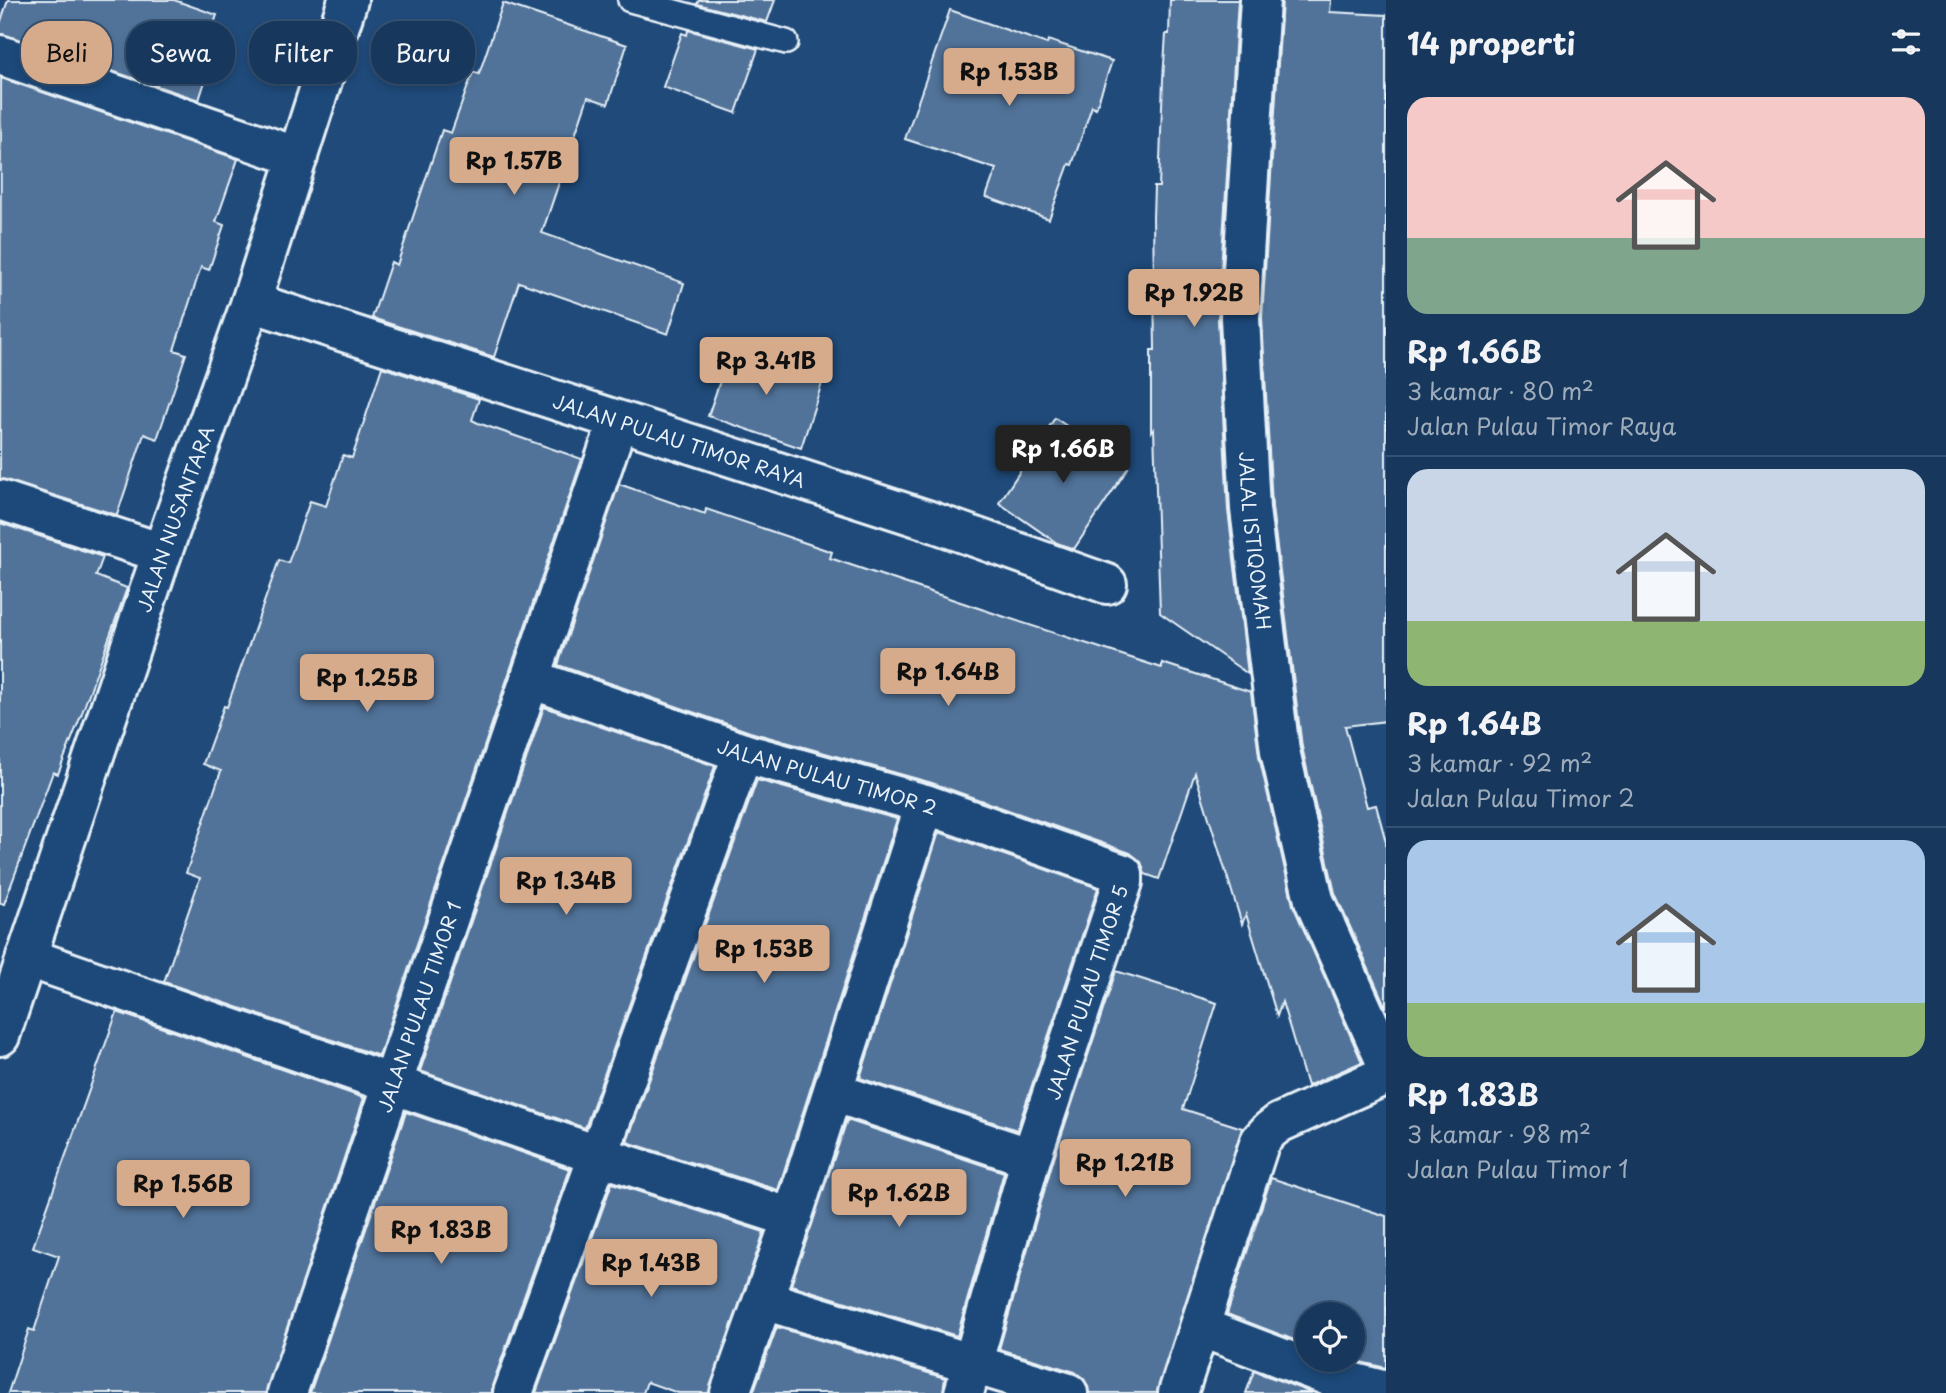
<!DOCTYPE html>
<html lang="id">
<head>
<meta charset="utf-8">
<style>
  body { margin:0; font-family:"Playpen Sans",sans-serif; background:#203f62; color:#f1f3f6; height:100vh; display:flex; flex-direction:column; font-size:26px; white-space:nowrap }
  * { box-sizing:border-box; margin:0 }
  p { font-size:23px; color:#9eacbb }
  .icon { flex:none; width:38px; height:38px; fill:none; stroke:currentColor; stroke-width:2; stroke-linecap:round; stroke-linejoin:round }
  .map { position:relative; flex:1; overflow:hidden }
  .details { display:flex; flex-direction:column; background:#17385c; width:560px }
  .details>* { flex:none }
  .banner { position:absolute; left:21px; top:21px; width:665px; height:63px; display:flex; gap:14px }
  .tools { position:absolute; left:1295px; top:1302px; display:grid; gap:14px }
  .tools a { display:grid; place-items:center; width:70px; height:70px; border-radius:50%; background:#17385c; box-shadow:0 4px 10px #0003,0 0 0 2px #365272; font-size:35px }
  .price { position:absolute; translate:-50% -60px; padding:0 16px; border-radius:7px; background:#d6ab8b; color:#111; font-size:23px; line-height:46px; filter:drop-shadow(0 2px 4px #0008) }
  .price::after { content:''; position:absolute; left:50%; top:42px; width:21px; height:16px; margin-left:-10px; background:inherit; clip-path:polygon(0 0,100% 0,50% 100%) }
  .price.selected { background:#222; color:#fff }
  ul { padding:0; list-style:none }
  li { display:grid; align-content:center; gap:14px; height:371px; padding:0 21px }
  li+li { border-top:2px solid #365272 }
  li span { display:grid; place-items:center; height:217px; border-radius:21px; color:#555 }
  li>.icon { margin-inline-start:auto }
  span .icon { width:126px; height:126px; fill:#fffc; stroke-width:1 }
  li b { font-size:30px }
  h2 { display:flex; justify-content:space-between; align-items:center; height:84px; padding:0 21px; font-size:30px }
  .pill { padding:0 24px; border-radius:28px; background:#17385c; box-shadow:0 4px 10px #0003,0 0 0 2px #365272; font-size:24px; line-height:63px }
  .pill.selected { background:#d6ab8b; color:#111 }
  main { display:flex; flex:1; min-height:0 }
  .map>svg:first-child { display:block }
  .building { fill:#517399; stroke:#e8f1f8; stroke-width:2 }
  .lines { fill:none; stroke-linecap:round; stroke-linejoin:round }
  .service-casing { stroke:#e8f1f8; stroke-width:28 }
  .minor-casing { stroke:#e8f1f8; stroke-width:44 }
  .tertiary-casing { stroke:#e8f1f8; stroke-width:44 }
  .service { stroke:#1f4a7a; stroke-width:23 }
  .minor { stroke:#1f4a7a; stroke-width:38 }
  .tertiary { stroke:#1f4a7a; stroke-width:38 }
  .labels { text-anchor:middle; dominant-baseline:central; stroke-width:5; stroke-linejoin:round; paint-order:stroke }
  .street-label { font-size:19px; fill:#e8f1f8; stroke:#1f4a7a }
</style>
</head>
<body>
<main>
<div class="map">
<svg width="1386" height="1393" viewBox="0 0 1386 1393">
  <rect width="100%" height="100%" fill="#1f4a7a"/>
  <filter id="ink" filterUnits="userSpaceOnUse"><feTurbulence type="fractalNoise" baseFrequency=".0143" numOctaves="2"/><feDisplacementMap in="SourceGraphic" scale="14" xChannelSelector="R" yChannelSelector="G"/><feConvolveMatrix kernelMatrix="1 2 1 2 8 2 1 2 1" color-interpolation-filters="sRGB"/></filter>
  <g filter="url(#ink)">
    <g class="building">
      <polygon points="8,0 174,0 217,15 200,63 210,66 199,100 0,34 0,24"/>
      <polygon points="699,0 775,0 767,22 697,4"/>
      <polygon points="1170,0 1238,0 1218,319 1228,510 1248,674 1160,613 1154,429 1151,432 1151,350 1155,350 1153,217 1154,187 1159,187 1163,79 1166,34 1169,34"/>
      <polygon points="1282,0 1331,0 1330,12 1386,15 1386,721 1345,726 1367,807 1376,805 1386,842 1386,1008 1335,893 1302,747 1272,507 1262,318"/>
      <polygon points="503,3 627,45 608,104 588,97 542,233 684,283 668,334 519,282 494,357 372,318 391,262 397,265 442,130 451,133 473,72 479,74"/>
      <polygon points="950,10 1047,44 1048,40 1112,61 1096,108 1092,106 1072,165 1069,164 1049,219 986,197 996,169 905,139"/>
      <polygon points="688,30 758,49 736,113 663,87 682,33 687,35"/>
      <polygon points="1,78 238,159 216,222 224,225 209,270 201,267 174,350 186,354 157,439 144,434 117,515 0,479"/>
      <polygon points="732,346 824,377 801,448 708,416"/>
      <polygon points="382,367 479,399 472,420 478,423 582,459 379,1056 164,982 200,878 186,873 221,771 203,764 224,706 227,707 279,560 288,563 310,501 326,506 343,455 352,458"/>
      <polygon points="1055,418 1128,468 1074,549 1057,543 999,503"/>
      <polygon points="619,484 705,514 706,509 832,552 830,558 1002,616 1162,668 1162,663 1251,692 1259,756 1293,905 1362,1062 1307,1086 1282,1002 1277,1016 1246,914 1242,924 1195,773 1159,879 1145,874 1141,862 1130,853 932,783 750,732 558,665"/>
      <polygon points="0,523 103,557 96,576 127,588 82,713 58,774 53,772 4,904 0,903"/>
      <polygon points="544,707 715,766 585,1128 420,1071"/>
      <polygon points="757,780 897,819 778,1190 627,1142"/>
      <polygon points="939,832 1098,888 1017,1130 860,1078"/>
      <polygon points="1116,971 1217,1003 1183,1109 1242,1128 1157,1393 1089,1393 1084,1379 1075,1372 999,1349 1052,1164"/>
      <polygon points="117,1012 364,1098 266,1393 8,1393 29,1329 34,1331 59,1256 33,1247"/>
      <polygon points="406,1112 570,1169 492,1386 492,1393 310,1393"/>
      <polygon points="847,1120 1004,1172 957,1336 791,1285"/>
      <polygon points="1271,1178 1386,1216 1386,1368 1352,1360 1353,1314 1307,1314 1307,1345 1227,1314"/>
      <polygon points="612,1183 764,1232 709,1393 678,1393 647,1382 643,1393 536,1393"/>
      <polygon points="777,1327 945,1378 943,1393 753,1393"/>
      <polygon points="1254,1371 1312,1393 1246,1393"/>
    </g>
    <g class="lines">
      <g class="service-casing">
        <polyline id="service" points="630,0 786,42"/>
      </g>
      <g class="minor-casing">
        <g id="minor">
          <path id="s1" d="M1260,0L1240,318L1250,509L1280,751L1314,900L1386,1062"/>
          <polyline points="0,55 298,157"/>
          <path id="s2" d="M251,302L927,520L1107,584"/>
          <polyline points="0,500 162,553"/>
          <path id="s3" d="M531,679L743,753L925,804L1123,874V882L1031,1158L964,1393"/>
          <polyline points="26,957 588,1152 792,1218"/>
          <polyline points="833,1092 1031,1158"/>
          <polyline points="764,1300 1068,1393"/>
          <polyline points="1200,1327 1331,1377 1386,1391"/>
          <path id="s4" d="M287,1393L618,421"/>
          <polyline points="513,1393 743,753"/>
          <polyline points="730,1393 792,1218 925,804"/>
          <polyline points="1178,1393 1260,1141 1270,1130 1279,1123 1386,1075"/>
        </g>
      </g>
      <g class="tertiary-casing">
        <g id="tertiary">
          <path id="s5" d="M0,1036L162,553L251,302L348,0"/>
        </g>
      </g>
      <use href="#service" class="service"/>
      <use href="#minor" class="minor"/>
      <use href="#tertiary" class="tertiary"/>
    </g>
  </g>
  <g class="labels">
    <g class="street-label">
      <text stroke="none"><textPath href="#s2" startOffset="450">JALAN PULAU TIMOR RAYA</textPath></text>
      <text stroke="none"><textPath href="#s5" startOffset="546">JALAN NUSANTARA</textPath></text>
      <text stroke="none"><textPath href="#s1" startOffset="542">JALAL ISTIQOMAH</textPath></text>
      <text stroke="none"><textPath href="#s3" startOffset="312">JALAN PULAU TIMOR 2</textPath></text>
      <text transform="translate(1086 992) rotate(-72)">JALAN PULAU TIMOR 5</text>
      <text stroke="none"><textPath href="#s4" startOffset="408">JALAN PULAU TIMOR 1</textPath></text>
    </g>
  </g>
</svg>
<div class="tools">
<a><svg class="icon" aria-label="locate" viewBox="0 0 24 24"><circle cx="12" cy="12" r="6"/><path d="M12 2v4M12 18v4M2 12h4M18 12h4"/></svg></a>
</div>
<b class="price" style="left:1009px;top:108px">Rp 1.53B</b>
<b class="price" style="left:514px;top:197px">Rp 1.57B</b>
<b class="price" style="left:1194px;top:329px">Rp 1.92B</b>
<b class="price" style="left:766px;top:397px">Rp 3.41B</b>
<b class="price selected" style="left:1063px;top:485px">Rp 1.66B</b>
<b class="price" style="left:948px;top:708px">Rp 1.64B</b>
<b class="price" style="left:367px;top:714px">Rp 1.25B</b>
<b class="price" style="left:566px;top:917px">Rp 1.34B</b>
<b class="price" style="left:764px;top:985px">Rp 1.53B</b>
<b class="price" style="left:1125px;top:1199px">Rp 1.21B</b>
<b class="price" style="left:183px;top:1220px">Rp 1.56B</b>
<b class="price" style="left:899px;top:1229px">Rp 1.62B</b>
<b class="price" style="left:441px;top:1266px">Rp 1.83B</b>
<b class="price" style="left:651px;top:1299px">Rp 1.43B</b>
<div class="banner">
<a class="pill selected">Beli</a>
<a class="pill">Sewa</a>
<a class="pill">Filter</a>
<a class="pill">Baru</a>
</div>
</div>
<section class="details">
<h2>14 properti<svg class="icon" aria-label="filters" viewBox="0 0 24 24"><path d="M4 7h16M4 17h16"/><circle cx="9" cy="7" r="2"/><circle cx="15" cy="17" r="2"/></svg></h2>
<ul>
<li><span style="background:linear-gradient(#f6c9c9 65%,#7fa58c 0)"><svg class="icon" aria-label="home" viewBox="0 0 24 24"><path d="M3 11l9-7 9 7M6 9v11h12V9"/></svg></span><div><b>Rp 1.66B</b><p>3 kamar · 80 m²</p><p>Jalan Pulau Timor Raya</p></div></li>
<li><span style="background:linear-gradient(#c9d6e8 70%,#8fb573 0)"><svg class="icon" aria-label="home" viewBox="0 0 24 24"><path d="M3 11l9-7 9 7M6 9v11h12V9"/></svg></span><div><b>Rp 1.64B</b><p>3 kamar · 92 m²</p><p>Jalan Pulau Timor 2</p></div></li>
<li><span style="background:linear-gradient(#a9c7e8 75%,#8fb573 0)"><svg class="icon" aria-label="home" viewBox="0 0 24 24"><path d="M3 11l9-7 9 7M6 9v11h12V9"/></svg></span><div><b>Rp 1.83B</b><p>3 kamar · 98 m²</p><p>Jalan Pulau Timor 1</p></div></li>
</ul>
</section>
</main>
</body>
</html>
